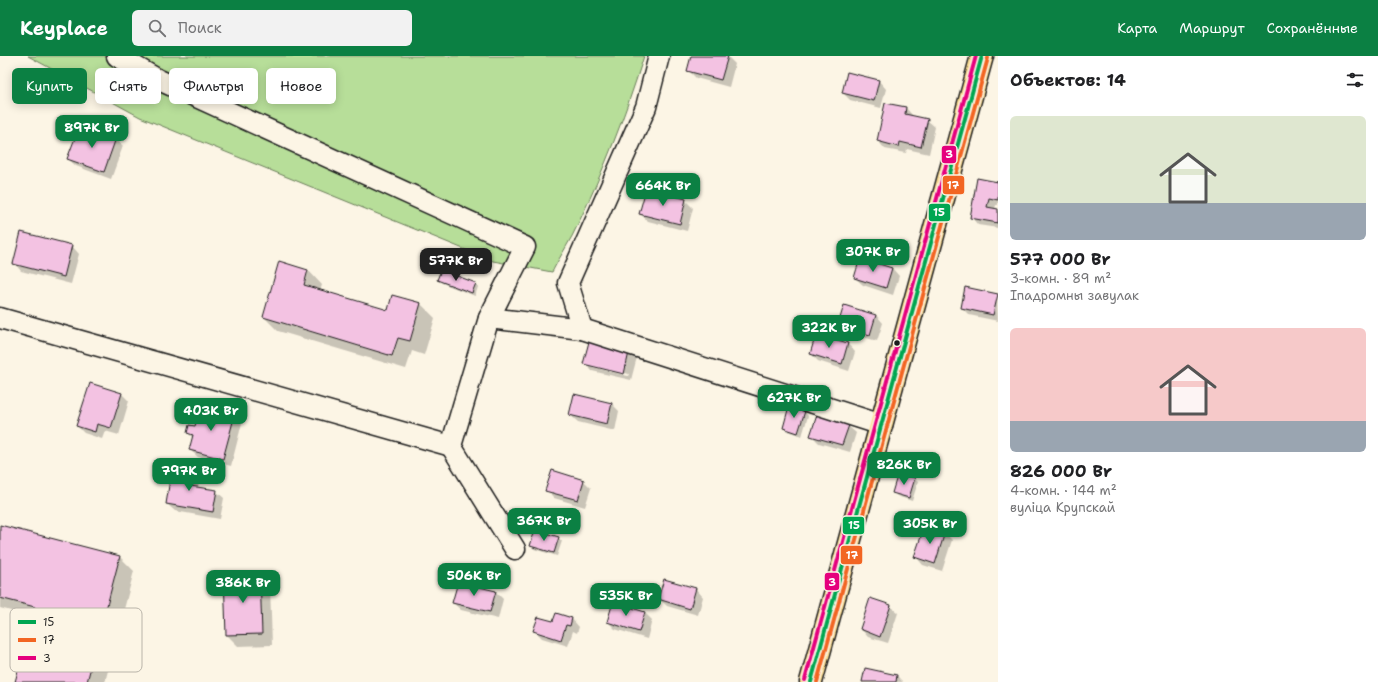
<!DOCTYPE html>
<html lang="ru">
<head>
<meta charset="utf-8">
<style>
  body { margin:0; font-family:"Shantell Sans",sans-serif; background:#f2f2f2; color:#202124; height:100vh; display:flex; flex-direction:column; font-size:15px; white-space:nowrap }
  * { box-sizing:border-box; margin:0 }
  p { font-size:13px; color:#757577 }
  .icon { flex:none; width:22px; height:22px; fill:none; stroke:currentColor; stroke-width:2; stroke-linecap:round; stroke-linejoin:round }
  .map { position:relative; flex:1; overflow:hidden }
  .panel { display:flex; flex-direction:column; background:#fff; width:380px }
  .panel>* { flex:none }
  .guide { position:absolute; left:12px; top:12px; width:380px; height:36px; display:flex; gap:8px }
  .price { position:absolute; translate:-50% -34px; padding:0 9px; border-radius:8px; background:#0b8043; color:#fff; font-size:13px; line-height:26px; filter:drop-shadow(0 1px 2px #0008) }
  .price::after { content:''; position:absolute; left:50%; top:24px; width:12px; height:9px; margin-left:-6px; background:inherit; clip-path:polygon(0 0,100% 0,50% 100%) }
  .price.current { background:#222; color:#fff }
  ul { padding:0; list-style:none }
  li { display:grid; align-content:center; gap:8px; height:212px; padding:0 12px }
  li span { display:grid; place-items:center; height:124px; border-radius:6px; color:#555 }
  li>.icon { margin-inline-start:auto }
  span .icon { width:72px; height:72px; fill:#fffc; stroke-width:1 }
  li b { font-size:17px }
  h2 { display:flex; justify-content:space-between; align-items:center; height:48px; padding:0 12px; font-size:17px }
  .chip { padding:0 14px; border-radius:6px; background:#fff; box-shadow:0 2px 10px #0003; font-size:14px; line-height:36px }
  .chip.current { background:#0b8043; color:#fff }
  header { display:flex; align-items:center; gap:24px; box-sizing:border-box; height:56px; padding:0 20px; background:#0b8043; color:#fff }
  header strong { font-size:19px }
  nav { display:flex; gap:22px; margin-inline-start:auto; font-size:14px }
  .search { width:280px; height:36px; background:#f2f2f2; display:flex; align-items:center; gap:10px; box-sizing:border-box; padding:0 14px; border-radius:6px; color:#757577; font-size:15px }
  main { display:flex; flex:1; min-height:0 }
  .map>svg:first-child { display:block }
  .green { fill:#b7de99; stroke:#6a7d5a }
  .shadow { fill:#0003; fill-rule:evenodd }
  .building { fill:#f3c2e2; stroke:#1c1c1c }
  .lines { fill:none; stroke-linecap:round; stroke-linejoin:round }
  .minor-casing { stroke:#1c1c1c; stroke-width:23 }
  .major-casing { stroke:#1c1c1c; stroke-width:25 }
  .minor { stroke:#fcf5e5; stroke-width:20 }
  .major { stroke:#fdde96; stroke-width:22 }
  .bus-1-casing { stroke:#fcf5e5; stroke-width:7 }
  .bus-2-casing { stroke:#fcf5e5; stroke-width:7 }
  .bus-3-casing { stroke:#fcf5e5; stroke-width:7 }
  .bus-1 { stroke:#00a651; stroke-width:4 }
  .bus-2 { stroke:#f26522; stroke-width:4 }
  .bus-3 { stroke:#e5007d; stroke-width:4 }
  .bus-dot { fill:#1c1c1c; stroke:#fcf5e5; stroke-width:1.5 }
  .key { fill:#fcf5e5; stroke:#b9b4a9; stroke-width:1 }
  .key-label { font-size:11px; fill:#1c1c1c }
  .line-badge { stroke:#fcf5e5; stroke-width:1.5 }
  .badge-label { font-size:11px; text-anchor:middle; font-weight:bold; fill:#fff }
</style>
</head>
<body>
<header>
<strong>Keyplace</strong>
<div class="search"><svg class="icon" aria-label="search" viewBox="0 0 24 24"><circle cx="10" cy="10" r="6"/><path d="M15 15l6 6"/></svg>Поиск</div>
<nav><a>Карта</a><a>Маршрут</a><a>Сохранённые</a></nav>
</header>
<main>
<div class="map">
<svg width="998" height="626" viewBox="0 0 998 626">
  <rect width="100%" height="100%" fill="#fcf5e5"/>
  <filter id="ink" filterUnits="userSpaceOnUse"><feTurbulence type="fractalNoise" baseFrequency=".025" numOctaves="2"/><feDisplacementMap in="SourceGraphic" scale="8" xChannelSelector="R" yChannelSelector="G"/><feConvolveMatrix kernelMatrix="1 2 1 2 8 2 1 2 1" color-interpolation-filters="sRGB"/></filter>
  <g filter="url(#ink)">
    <path class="green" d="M28,0H644C626,57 604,114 578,168C571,184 560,200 552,216L493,205L140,61Z"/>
    <g class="shadow">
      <polygon points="688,0 727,0 735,8 729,31 696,22 688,14 691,3"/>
      <polygon points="848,17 879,25 886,33 881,52 850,44 843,37"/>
      <polygon points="886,48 906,52 913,60 927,64 935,71 929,98 907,93 906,97 885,93 878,85"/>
      <polygon points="116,83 123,90 111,123 76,110 68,103"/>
      <polygon points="998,127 998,149 996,149 995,153 998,154 998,172 978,169 971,161"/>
      <polygon points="685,144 693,152 687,175 648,165 640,158"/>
      <polygon points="22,177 72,190 79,198 71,228 21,215 14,207"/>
      <polygon points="892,212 899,220 893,239 863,229 855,222"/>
      <polygon points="308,214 322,229 320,235 389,255 393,240 421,248 435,262 424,299 412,295 406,313 278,275 264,261"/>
      <polygon points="438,223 475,228 478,231 475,240 442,227"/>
      <polygon points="997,239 998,265 969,259 962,252"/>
      <polygon points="876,259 883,267 877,285 846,276 839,269"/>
      <path d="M591,284L637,301L631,324L592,315L585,307ZM592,309L629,318L628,320L592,311Z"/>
      <polygon points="848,288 855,296 849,315 818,305 811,298"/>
      <polygon points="122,338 129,345 119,379 105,375 102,383 84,377 77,370"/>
      <polygon points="612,348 619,355 615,375 578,366 570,359"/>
      <polygon points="805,356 808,360 802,380 787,375 784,372"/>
      <polygon points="234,359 242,367 231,410 198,401 190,394 193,382 188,377 196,371"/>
      <polygon points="848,370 856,377 850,396 819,387 812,380"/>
      <polygon points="192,415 200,423 198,432 216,435 224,442 220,463 175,455 167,448"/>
      <polygon points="914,422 918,426 912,445 897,440 893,436"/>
      <polygon points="583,424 591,432 585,451 554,442 547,434"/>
      <polygon points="0,470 120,501 134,515 105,626 16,626 33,561 0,552"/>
      <polygon points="926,471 945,477 952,484 942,515 923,509 916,501"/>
      <polygon points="558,482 562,485 557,500 534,493 531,489"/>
      <polygon points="259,518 270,529 272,589 238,590 227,579 225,519"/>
      <polygon points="665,524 696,533 703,541 698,559 667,550 659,543"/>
      <polygon points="495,535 503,543 498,563 461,554 453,547"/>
      <polygon points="890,550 898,557 888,587 868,581 861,573"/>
      <polygon points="645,557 652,564 647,583 615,573 608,566"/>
      <polygon points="556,559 572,563 579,571 577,577 573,575 568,590 542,582 535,575 554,567"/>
      <polygon points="865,613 897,620 903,626 863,626"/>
    </g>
    <g class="building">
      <polygon points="691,0 728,0 721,24 687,15"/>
      <polygon points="847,16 879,24 874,45 842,37"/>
      <polygon points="885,47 906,51 905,58 928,63 921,91 900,86 899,91 877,85"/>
      <polygon points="80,69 116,82 104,116 67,103"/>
      <polygon points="977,122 998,126 998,144 989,142 987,151 998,153 998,167 970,162"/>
      <polygon points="646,133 686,143 680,168 639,158"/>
      <polygon points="21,176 72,189 64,221 13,208"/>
      <polygon points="860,202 892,212 886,232 854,222"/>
      <polygon points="279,205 308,214 304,229 388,254 392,239 421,247 410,285 398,282 392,300 263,261"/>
      <polygon points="441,214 476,227 472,237 437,224"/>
      <polygon points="965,231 998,238 993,259 961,252"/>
      <polygon points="844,249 876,259 870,279 838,269"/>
      <polygon points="816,278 848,287 842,308 810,298"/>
      <polygon points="590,282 630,292 624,318 583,308"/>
      <polygon points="90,327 122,337 111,372 97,368 95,376 76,370"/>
      <polygon points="574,338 612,347 607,368 569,359"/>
      <polygon points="200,350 235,358 223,403 189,394 193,379 187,377 189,369 195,370"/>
      <polygon points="789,350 805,355 798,377 783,372"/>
      <polygon points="817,359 849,369 842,389 810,380"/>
      <polygon points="172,411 193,414 190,430 217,434 213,456 166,448"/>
      <polygon points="552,414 584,424 578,444 545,435"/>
      <polygon points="898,417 915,422 909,442 892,437"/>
      <polygon points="0,469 120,500 87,626 15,626 35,551 0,542"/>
      <polygon points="925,469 945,476 935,508 914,501"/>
      <polygon points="535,474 559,481 554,497 530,490"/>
      <polygon points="260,517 262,578 226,579 224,518"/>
      <polygon points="664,523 696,532 690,553 658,543"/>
      <polygon points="458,526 496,535 490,556 452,547"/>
      <polygon points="870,542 891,549 880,581 860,573"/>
      <polygon points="613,546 645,556 639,576 607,566"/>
      <polygon points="556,557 572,562 570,570 566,569 561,584 533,575 538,561 553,565"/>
      <polygon points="865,612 897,619 896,626 862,626"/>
    </g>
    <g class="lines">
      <g class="minor-casing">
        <g id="minor">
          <polyline points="117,0 157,23 525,191 489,262"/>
          <polyline points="0,262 451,390"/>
          <polyline points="582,273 882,369"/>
          <polyline points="515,493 451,390 489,262 582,273 568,227 646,51 659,0"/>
        </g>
      </g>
      <g class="major-casing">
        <polyline id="major" points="811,626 982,0"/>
      </g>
      <use href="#minor" class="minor"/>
      <use href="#major" class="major"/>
      <g class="bus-1-casing">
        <polyline id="bus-1" points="811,626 982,0"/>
      </g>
      <g class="bus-2-casing">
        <polyline id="bus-2" points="817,626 988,2"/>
      </g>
      <g class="bus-3-casing">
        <polyline id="bus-3" points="805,624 976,0"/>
      </g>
      <use href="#bus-1" class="bus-1"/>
      <use href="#bus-2" class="bus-2"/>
      <use href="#bus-3" class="bus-3"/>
    </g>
  </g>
  <circle class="bus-dot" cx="897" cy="287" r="3.5"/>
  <rect x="10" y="552" width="132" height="64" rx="6" class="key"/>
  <rect x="18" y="564" width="18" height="4" fill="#00a651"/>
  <rect x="18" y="582" width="18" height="4" fill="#f26522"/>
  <rect x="18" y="600" width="18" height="4" fill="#e5007d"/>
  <g class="key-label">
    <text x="43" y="570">15</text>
    <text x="43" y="588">17</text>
    <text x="43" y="606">3</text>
  </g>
  <g class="line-badge">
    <rect x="941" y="89" width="16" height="19" rx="4" fill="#e5007d"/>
    <rect x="942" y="119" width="23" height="20" rx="4" fill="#f26522"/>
    <rect x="928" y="147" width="23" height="19" rx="4" fill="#00a651"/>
    <rect x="842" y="460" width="23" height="19" rx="4" fill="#00a651"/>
    <rect x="840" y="489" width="23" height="20" rx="4" fill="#f26522"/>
    <rect x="824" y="516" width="16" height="19" rx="4" fill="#e5007d"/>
  </g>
  <g class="badge-label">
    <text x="949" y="102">3</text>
    <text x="953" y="133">17</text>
    <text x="939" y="160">15</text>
    <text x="854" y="473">15</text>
    <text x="852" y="503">17</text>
    <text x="832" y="530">3</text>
  </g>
</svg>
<b class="price" style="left:92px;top:93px">897K Br</b>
<b class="price" style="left:663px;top:151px">664K Br</b>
<b class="price" style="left:873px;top:217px">307K Br</b>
<b class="price current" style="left:456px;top:226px">577K Br</b>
<b class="price" style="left:829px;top:293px">322K Br</b>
<b class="price" style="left:794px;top:363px">627K Br</b>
<b class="price" style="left:211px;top:376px">403K Br</b>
<b class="price" style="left:904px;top:430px">826K Br</b>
<b class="price" style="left:189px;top:436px">797K Br</b>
<b class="price" style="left:544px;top:486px">367K Br</b>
<b class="price" style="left:930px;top:489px">305K Br</b>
<b class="price" style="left:474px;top:541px">506K Br</b>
<b class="price" style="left:243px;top:548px">386K Br</b>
<b class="price" style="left:626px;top:561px">535K Br</b>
<div class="guide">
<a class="chip current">Купить</a>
<a class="chip">Снять</a>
<a class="chip">Фильтры</a>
<a class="chip">Новое</a>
</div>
</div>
<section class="panel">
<h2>Объектов: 14<svg class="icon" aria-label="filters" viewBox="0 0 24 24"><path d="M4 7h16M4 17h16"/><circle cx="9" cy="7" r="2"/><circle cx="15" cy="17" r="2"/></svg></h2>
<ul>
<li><span style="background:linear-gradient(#dfe7d0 70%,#9aa5b1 0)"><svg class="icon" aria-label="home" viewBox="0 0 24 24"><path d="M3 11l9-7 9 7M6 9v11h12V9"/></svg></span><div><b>577 000 Br</b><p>3-комн. · 89 m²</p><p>Іпадромны завулак</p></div></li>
<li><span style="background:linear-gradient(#f6c9c9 75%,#9aa5b1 0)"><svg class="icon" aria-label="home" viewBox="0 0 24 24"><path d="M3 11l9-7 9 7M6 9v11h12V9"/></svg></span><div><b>826 000 Br</b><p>4-комн. · 144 m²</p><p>вуліца Крупскай</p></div></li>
</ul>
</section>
</main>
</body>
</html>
